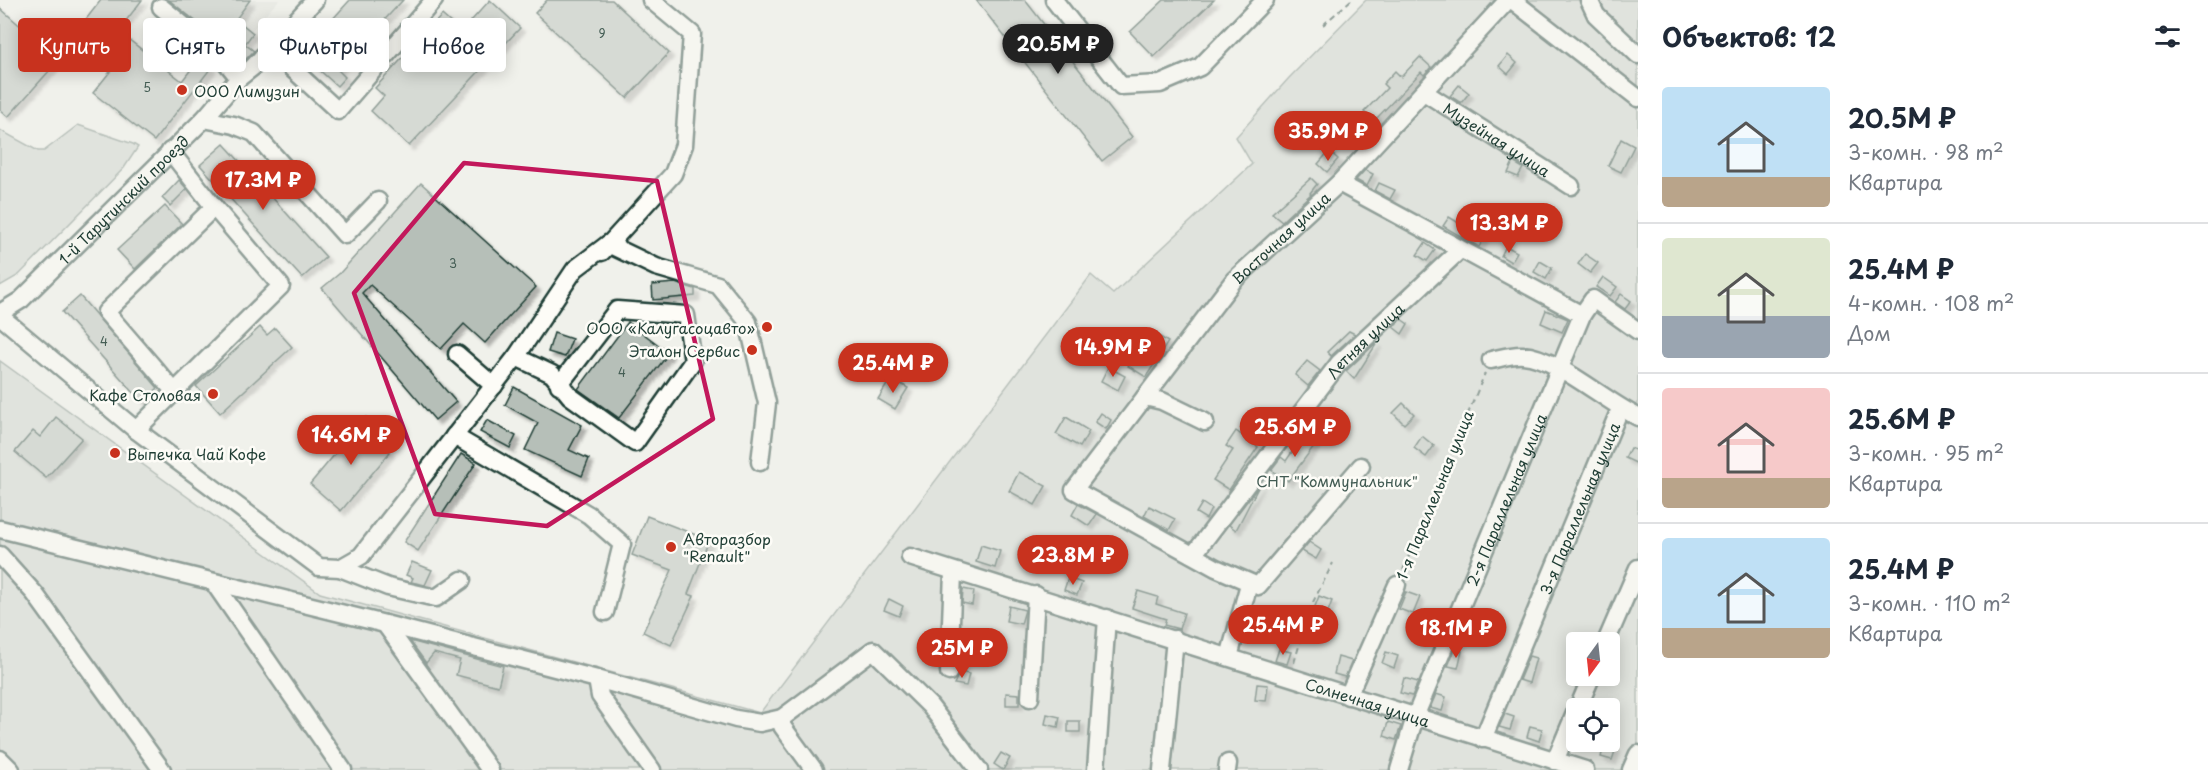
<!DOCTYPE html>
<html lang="ru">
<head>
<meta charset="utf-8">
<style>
  body { margin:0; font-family:"Playpen Sans",sans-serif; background:#f6f6f7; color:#1f2937; height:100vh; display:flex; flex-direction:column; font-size:22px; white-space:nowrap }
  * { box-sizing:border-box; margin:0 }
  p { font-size:20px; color:#747a83 }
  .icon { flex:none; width:33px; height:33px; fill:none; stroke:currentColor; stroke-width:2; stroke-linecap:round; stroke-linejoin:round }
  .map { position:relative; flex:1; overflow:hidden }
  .sheet { display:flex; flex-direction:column; background:#fff; width:570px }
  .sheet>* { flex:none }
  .guide { position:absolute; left:18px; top:18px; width:570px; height:54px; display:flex; gap:12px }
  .needle { width:39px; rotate:195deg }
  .controls { position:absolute; left:1566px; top:632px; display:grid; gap:12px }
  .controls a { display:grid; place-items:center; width:54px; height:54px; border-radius:6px; background:#fff; box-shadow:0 3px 15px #0003; font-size:30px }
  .price { position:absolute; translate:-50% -51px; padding:0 14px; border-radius:21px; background:#c8321e; color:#fff; font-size:20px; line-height:39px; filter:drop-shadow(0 2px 3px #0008) }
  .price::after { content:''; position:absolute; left:50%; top:36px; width:18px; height:14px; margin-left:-9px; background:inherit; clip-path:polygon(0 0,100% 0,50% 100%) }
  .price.on { background:#222; color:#fff }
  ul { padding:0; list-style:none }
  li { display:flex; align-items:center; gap:18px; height:150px; padding:0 24px }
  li+li { border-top:2px solid #e0e1e3 }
  li span { display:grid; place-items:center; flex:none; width:168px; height:120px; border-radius:6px; color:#555 }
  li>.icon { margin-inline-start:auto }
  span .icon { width:72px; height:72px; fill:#fffc; stroke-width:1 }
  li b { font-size:26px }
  h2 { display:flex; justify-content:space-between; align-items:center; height:72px; padding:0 24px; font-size:26px }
  .chip { padding:0 21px; border-radius:6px; background:#fff; box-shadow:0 3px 15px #0003; font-size:21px; line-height:54px }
  .chip.on { background:#c8321e; color:#fff }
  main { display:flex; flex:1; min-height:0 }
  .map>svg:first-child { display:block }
  .built { fill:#dfe2dc }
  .green { fill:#cdd3cd; stroke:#768880; stroke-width:1.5; fill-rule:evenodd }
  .building { fill:#b6bfb8; stroke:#1f3d34; stroke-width:1.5; filter:url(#shadow) }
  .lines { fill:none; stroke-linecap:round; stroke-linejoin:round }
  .minor-casing { stroke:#1f3d34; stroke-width:21 }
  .path { stroke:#1f3d34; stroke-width:2; stroke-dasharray:6 4.5; stroke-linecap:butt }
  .minor { stroke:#fdfcf7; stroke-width:16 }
  .marked { fill:none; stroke:#c2185b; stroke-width:4.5; stroke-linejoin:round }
  .poi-dot { fill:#c8321e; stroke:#fdfcf7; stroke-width:2 }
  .labels { text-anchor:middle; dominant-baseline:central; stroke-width:5; stroke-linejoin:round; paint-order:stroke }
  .number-label { font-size:12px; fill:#455e55 }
  .poi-label { font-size:15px; fill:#1f3d34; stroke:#fdfcf7; text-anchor:start }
  .street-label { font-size:15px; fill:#1f3d34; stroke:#fdfcf7 }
  .park-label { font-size:15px; fill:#425b53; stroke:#fdfcf7 }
</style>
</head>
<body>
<main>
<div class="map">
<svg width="1638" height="770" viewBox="0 0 1638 770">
  <defs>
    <filter id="shadow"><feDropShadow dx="4.5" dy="4.5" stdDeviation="1.5" flood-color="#0004"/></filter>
  </defs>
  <rect width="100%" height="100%" fill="#f0f1eb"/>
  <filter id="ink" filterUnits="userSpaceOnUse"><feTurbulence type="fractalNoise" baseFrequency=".0167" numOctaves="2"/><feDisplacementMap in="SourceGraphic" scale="12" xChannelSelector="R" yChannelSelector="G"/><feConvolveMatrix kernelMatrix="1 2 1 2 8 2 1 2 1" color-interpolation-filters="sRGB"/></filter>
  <g filter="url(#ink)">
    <polygon class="built" points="214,0 279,0 252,30"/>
    <g class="green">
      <path d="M1366,0H1638V770H0V361L320,593L760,713L1091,275L1113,294L1252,164L1236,137L1289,78ZM1576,642H1610V675H1576ZM1576,708H1610V741H1576Z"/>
      <polygon points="78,125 133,144 138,147 124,168 19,275 0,286 0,130 38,151 44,151"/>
    </g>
    <g class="building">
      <polygon points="101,0 142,0 118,31 182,81 199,59 211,68 154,141 93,93 113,68 72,37"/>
      <polygon points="169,0 250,0 236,19 253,33 245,44 254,51 245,60"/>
      <polygon points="350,0 403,0 338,70 345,77 337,86 294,47 303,37 310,44"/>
      <polygon points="490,0 520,28 409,146 371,111 384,96 375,88 442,15 461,32"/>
      <polygon points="547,0 612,0 669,53 627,98 535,13"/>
      <polygon points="976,0 1025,0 1132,137 1102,161"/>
      <polygon points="1164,0 1214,0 1154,57 1130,32"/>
      <polygon points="0,8 59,60 8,117 0,110"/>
      <polygon points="1508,55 1517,63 1508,74 1499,66"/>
      <polygon points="1420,57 1431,67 1424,75 1421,72 1374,121 1364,112 1387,88 1383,84 1395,71 1401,77"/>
      <polygon points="1459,85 1469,93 1461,103 1450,96"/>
      <polygon points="1357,126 1364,133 1356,141 1348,134"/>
      <polygon points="1621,139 1634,146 1621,172 1608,166"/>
      <polygon points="224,144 326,257 302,278 200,165"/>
      <polygon points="1329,151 1338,159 1327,172 1318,164"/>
      <polygon points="1513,162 1523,168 1518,177 1508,173"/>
      <polygon points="1365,170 1373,174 1367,186 1356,180"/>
      <polygon points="1311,178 1317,184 1310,193 1311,194 1282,221 1272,213"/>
      <polygon points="179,180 187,189 170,206 162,198"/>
      <polygon points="421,183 536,287 485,343 464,324 441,349 370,285 362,293 456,402 435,420 322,288 340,273"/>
      <polygon points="1379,183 1395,190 1390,199 1375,191"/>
      <polygon points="165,206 182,224 135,269 117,250"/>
      <polygon points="1449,217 1484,238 1479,247 1443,226"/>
      <polygon points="1425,243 1435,250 1427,261 1417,255"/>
      <polygon points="1506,246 1517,252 1511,262 1501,256"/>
      <polygon points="1585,254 1598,263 1590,273 1578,264"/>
      <polygon points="1540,261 1552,268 1546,279 1534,272"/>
      <polygon points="1603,277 1617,287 1610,296 1596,287"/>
      <polygon points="675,283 695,289 695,296 653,300 652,285"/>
      <polygon points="1621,294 1631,301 1625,309 1615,302"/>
      <polygon points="80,296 158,388 142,402 62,312"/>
      <polygon points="1546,310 1568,319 1562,332 1541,323"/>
      <polygon points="1401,319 1408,324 1402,334 1393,327"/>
      <polygon points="628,322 669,353 619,418 578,389"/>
      <polygon points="260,327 267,335 275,328 292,347 220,413 196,386"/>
      <polygon points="1349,331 1355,334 1331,356 1327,352"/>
      <polygon points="554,333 572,339 565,357 548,352"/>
      <polygon points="1082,334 1093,340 1086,351 1075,345"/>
      <polygon points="1157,335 1168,342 1146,377 1128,366 1138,351 1145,355"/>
      <polygon points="1376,343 1377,343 1354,379 1346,371"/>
      <polygon points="1307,361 1320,371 1308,386 1295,375"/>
      <polygon points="1108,367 1125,376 1118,390 1101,381"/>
      <polygon points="891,378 908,388 895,409 878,399"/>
      <polygon points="514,387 582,425 569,450 589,459 582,476 525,450 538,423 505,405"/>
      <polygon points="1403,403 1414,414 1404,424 1393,413"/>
      <polygon points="1101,413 1111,420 1106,429 1095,422"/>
      <polygon points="56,417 82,438 46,478 15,452 33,431 40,437"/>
      <polygon points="366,417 380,428 372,437 390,452 341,511 310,484"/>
      <polygon points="1066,417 1089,431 1080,447 1056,434"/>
      <polygon points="487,420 516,436 510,448 480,432"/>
      <polygon points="1236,431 1258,447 1229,490 1213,480 1233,450 1226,446"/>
      <polygon points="1305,433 1317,442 1288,481 1271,470 1281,457 1286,461"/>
      <polygon points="1422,436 1434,446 1426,457 1414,448"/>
      <polygon points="1630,448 1638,451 1638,464 1625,458"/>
      <polygon points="461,454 476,463 418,551 404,542"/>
      <polygon points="1019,472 1046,486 1035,505 1009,491"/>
      <polygon points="1260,484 1236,530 1229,525"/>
      <polygon points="1202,503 1211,509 1206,519 1196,513"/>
      <polygon points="1078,504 1097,514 1089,526 1072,515"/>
      <polygon points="1149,506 1175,519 1169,530 1144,516"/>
      <polygon points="647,516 709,540 688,594 694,596 671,645 643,632 672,570 632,555"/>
      <polygon points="1309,542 1321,550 1316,559 1302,551"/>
      <polygon points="981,545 1000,551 995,568 976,562"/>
      <polygon points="412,562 432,570 425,585 411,582 413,578 406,575"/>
      <polygon points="1068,578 1082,583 1077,595 1064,590"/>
      <polygon points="963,589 974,591 972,605 962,603"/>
      <polygon points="1138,591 1158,597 1156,604 1184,613 1179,629 1164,625 1166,619 1132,608"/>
      <polygon points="1406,592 1420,597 1413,614 1399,609"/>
      <polygon points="1319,596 1332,601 1327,614 1314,609"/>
      <polygon points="889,599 903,606 899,616 884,610"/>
      <polygon points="1009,606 1025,610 1021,624 1006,621"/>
      <polygon points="410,641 503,666 498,686 456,675 460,660 434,653 426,663"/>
      <polygon points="1279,649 1291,652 1287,664 1275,661"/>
      <polygon points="1455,649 1462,651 1458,668 1448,666"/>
      <polygon points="1386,652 1398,656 1394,668 1382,663"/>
      <polygon points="1529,656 1536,658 1529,683 1519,680"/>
      <polygon points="1338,657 1352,661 1345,677 1334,674"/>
      <polygon points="960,672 969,674 966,686 954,684"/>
      <polygon points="1404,678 1418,682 1412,696 1400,693"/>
      <polygon points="1257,684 1268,685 1266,701 1255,700"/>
      <polygon points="1006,693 1019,694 1019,705 1006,705"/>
      <polygon points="1436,694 1446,697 1442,711 1430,708"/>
      <polygon points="1047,714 1060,717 1058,727 1045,724"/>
      <polygon points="1505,714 1514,717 1510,730 1499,727"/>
      <rect x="1068" y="721" width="12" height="11"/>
      <polygon points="1388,722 1401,726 1396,740 1384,736"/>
      <polygon points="1530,726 1542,729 1539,741 1527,737"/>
      <polygon points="1604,745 1616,748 1612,760 1601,757"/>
      <polygon points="1001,753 1010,758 1003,770 994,764"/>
    </g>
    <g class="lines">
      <g class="minor-casing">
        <g id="minor">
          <polyline points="1054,0 1121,86 1160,84 1200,67 1265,0"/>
          <polyline points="1512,0 1638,98"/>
          <polyline points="1589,0 1596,15 1638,55"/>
          <polyline points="161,7 221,56 239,78 253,67 315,0"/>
          <polyline points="271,49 338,111 434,0"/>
          <path id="s1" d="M1424,92L1571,186"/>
          <polyline points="204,119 234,125 254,133 345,235 378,201"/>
          <polyline points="170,151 214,207"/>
          <polyline points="1339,183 1582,315"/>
          <polyline points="608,244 656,267 718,285 748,322 767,403 760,462"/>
          <polyline points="602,252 673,174 684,145 692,34 651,0"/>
          <path id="s2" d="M0,313L21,300L204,119L239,78"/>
          <polyline points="0,316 136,430 319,567 340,568 388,587 436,598 462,580"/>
          <polyline points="457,354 494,386"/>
          <polyline points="516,357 552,374 570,396 635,443 693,361 686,315 617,310 559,385"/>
          <path d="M1491,360C1501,358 1513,354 1523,355C1556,357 1606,402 1638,417"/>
          <polyline points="1145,397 1162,401 1205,422"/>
          <polyline points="136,430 281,286 214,207 106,312 174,391"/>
          <polyline points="454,436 589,515 622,544 605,612"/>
          <path id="s3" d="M1361,466L1258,586L1216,568L1074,490L1234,280L1339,183L1508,0"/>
          <polyline points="0,529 385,624 597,679 736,719 760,723 782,718"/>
          <path id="s4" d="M1194,554L1339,363L1460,250"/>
          <polyline points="0,555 35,594 162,770"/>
          <path id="s5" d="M910,557L1585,770"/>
          <polyline points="340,568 361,556 516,357 575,269 608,244"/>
          <polyline points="214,583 343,770"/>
          <polyline points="385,624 490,770"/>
          <polyline points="1606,642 1638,568"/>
          <polyline points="1229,657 1249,584"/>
          <polyline points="949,672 953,573"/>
          <polyline points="597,679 600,696 652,770"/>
          <polyline points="1348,696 1397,585"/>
          <polyline points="1030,698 1036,595"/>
          <polyline points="1578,708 1592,675"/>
          <path id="s6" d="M1483,739L1620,409"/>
          <polyline points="0,759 11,770"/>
          <polyline points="1555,761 1576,711"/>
          <polyline points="814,770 782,726 782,718 873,650 930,706 979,770"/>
          <polyline points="1096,770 1107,618"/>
          <polyline points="1162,770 1175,639"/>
          <polyline points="1227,770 1228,763"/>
          <path id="s7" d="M1399,770L1415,717L1582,315L1593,299L1638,331"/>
          <polyline points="1631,770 1638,754"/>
        </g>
      </g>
      <g class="path">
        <polyline points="1323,25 1351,0"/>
        <polyline points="1403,570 1485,373"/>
        <polyline points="1294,663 1311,606 1333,563"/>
      </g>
      <use href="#minor" class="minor"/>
    </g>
  </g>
  <path d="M0 0H1638V770H0ZM464,163L657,181L713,419L547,526L435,514L354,293Z" fill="#f0f1eb" fill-opacity=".55" fill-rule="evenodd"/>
  <path class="marked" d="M464,163L657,181L713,419L547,526L435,514L354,293Z"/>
  <g class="poi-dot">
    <circle cx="182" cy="90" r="6"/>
    <circle cx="767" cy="327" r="6"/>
    <circle cx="752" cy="350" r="6"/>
    <circle cx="213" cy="394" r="6"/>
    <circle cx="115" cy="453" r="6"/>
    <circle cx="671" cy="547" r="6"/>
  </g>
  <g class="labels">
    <g class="number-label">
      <text x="602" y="33">9</text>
      <text x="147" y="87">5</text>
      <text x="453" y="263">3</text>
      <text x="104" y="341">4</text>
      <text x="622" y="372">4</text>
    </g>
    <g class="poi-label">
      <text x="194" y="90">ООО Лимузин</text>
      <text x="755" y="327" text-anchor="end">ООО «Калугасоцавто»</text>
      <text x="740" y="350" text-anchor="end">Эталон Сервис</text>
      <text x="201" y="394" text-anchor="end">Кафе Столовая</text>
      <text x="127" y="453">Выпечка Чай Кофе</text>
      <text x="683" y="538">Авторазбор<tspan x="683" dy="17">"Renault"</tspan></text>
    </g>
    <g class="street-label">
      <text stroke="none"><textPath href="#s1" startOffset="87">Музейная улица</textPath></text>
      <text stroke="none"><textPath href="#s2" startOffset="168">1-й Тарутинский проезд</textPath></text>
      <text stroke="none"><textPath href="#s3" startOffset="693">Восточная улица</textPath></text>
      <text stroke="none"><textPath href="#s4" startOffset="274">Летняя улица</textPath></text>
      <text transform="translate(1434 495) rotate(-68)">1-я Параллельная улица</text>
      <text stroke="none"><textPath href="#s7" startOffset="291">2-я Параллельная улица</textPath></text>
      <text stroke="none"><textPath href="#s6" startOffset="250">3-я Параллельная улица</textPath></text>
      <text stroke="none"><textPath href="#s5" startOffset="480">Солнечная улица</textPath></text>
    </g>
    <g class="park-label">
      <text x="1337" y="480">СНТ "Коммунальник"</text>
    </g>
  </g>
</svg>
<div class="controls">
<a><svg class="needle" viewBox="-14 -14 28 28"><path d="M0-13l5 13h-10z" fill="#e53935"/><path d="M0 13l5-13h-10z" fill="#747a83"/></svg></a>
<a><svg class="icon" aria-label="locate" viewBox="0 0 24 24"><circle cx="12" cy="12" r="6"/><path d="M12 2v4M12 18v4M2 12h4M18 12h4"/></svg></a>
</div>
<b class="price on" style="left:1058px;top:75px">20.5M ₽</b>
<b class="price" style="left:1328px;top:162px">35.9M ₽</b>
<b class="price" style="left:263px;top:211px">17.3M ₽</b>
<b class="price" style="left:1509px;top:254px">13.3M ₽</b>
<b class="price" style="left:1113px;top:378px">14.9M ₽</b>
<b class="price" style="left:893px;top:394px">25.4M ₽</b>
<b class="price" style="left:1295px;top:458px">25.6M ₽</b>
<b class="price" style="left:351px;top:466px">14.6M ₽</b>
<b class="price" style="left:1073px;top:586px">23.8M ₽</b>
<b class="price" style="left:1283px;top:656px">25.4M ₽</b>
<b class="price" style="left:1456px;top:659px">18.1M ₽</b>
<b class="price" style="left:962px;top:679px">25M ₽</b>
<div class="guide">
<a class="chip on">Купить</a>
<a class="chip">Снять</a>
<a class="chip">Фильтры</a>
<a class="chip">Новое</a>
</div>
</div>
<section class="sheet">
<h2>Объектов: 12<svg class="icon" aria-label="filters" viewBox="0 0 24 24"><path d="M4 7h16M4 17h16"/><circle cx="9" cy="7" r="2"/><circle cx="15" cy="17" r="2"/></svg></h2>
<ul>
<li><span style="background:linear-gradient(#bfe0f5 75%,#b9a48a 0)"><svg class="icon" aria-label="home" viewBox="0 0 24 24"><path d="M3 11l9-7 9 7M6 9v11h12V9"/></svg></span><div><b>20.5M ₽</b><p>3-комн. · 98 m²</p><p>Квартира</p></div></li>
<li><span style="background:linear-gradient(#dfe7d0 65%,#9aa5b1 0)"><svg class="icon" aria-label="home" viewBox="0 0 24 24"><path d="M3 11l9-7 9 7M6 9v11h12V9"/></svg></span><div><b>25.4M ₽</b><p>4-комн. · 108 m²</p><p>Дом</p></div></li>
<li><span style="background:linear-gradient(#f6c9c9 75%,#b9a48a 0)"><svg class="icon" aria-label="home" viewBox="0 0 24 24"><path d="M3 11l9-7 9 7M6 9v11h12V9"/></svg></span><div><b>25.6M ₽</b><p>3-комн. · 95 m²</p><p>Квартира</p></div></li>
<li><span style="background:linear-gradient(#bfe0f5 75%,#b9a48a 0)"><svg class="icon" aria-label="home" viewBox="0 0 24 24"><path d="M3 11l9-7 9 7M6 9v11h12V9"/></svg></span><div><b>25.4M ₽</b><p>3-комн. · 110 m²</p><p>Квартира</p></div></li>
</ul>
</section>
</main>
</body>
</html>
